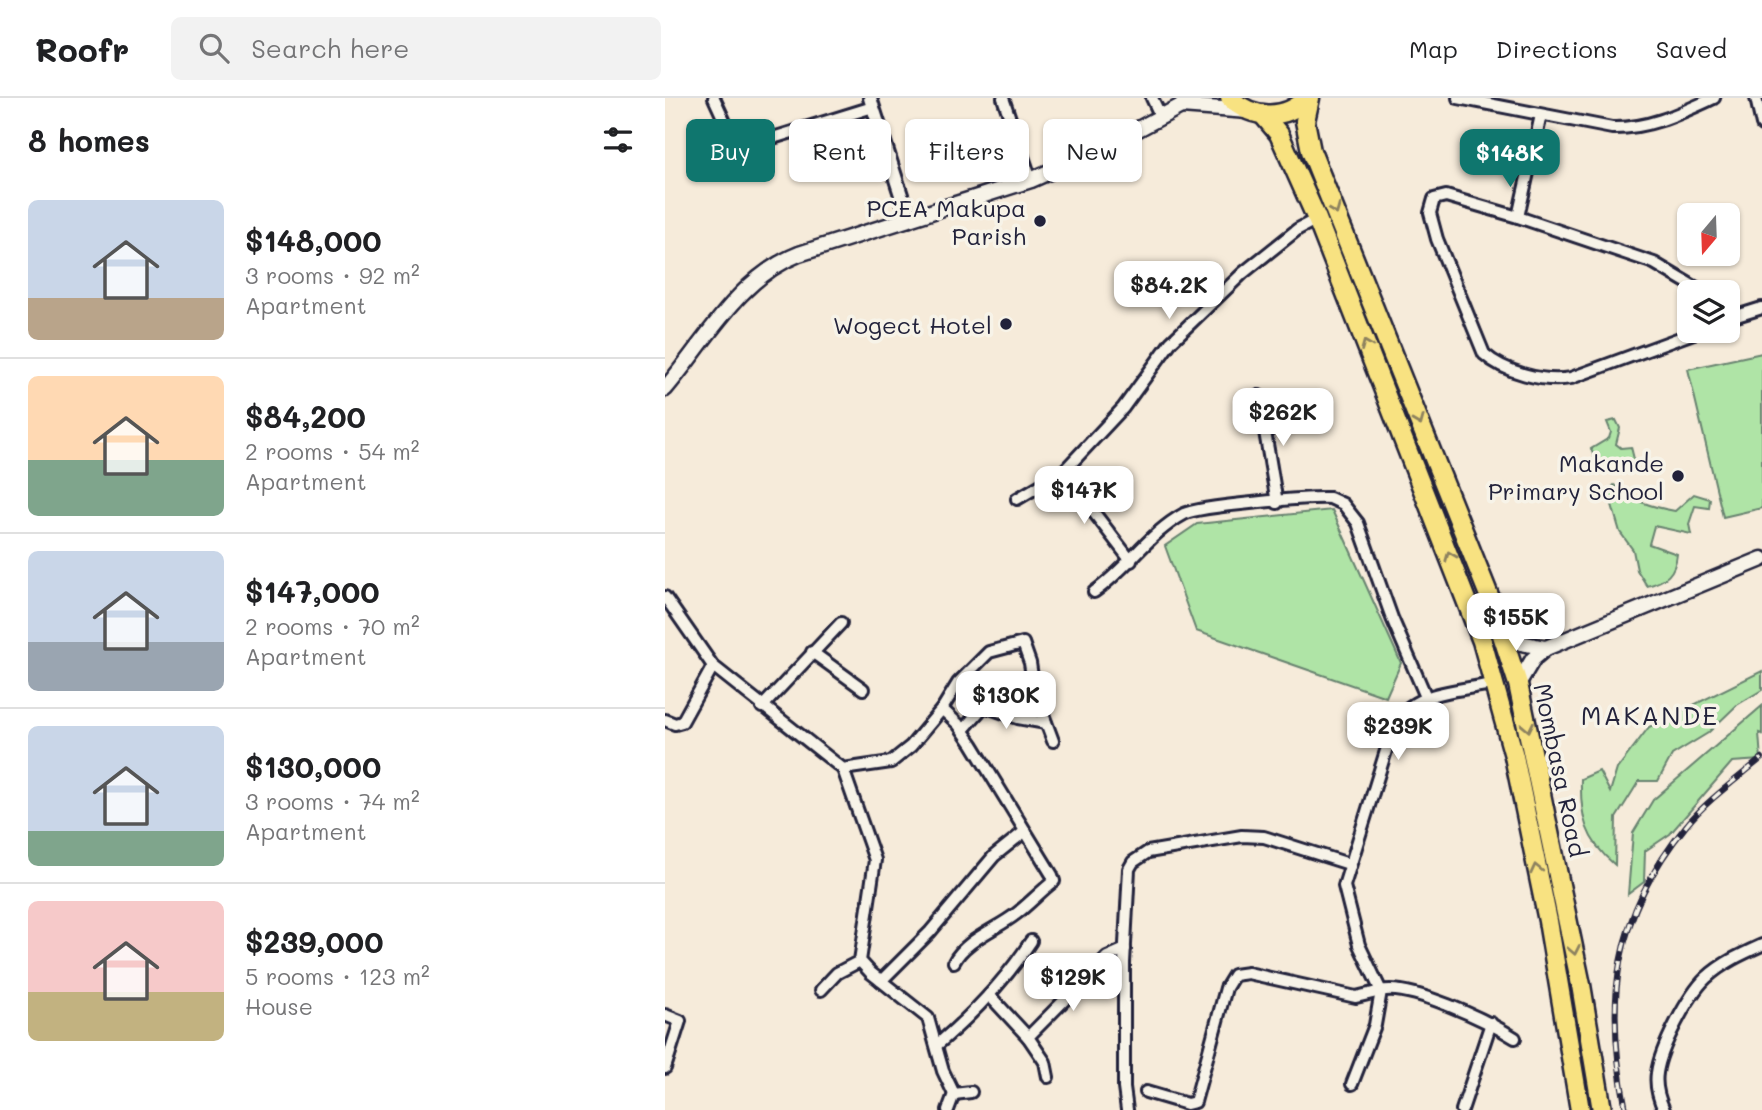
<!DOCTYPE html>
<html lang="en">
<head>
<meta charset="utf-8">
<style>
  body { margin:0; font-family:Mali,sans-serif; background:#f2f2f2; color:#202124; height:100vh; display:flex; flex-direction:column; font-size:26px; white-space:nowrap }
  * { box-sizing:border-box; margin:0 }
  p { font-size:23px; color:#757577 }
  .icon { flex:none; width:38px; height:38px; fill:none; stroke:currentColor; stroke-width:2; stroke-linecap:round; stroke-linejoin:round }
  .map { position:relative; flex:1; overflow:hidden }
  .details { display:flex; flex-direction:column; background:#fff; width:665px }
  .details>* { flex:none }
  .guide { position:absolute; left:21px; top:21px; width:665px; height:63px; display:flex; gap:14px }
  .needle { width:46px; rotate:199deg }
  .tools { position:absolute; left:1012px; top:105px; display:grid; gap:14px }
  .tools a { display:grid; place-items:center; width:63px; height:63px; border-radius:10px; background:#fff; box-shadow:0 2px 5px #0004; font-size:35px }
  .price { position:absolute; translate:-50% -60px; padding:0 16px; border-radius:14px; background:#fff; color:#222; font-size:23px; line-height:46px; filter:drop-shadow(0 2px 4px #0008) }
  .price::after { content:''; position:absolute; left:50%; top:42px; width:21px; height:16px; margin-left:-10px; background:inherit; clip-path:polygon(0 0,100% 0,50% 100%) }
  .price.on { background:#0f766e; color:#fff }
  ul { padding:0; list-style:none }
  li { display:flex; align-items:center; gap:21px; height:175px; padding:0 28px }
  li+li { border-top:2px solid #e0e0e0 }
  li span { display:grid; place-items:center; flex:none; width:196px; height:140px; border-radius:10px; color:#555 }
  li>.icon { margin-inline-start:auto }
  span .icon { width:84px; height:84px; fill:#fffc; stroke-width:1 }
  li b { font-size:30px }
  h2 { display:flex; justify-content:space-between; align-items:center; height:84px; padding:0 28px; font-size:30px }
  .tag { padding:0 24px; border-radius:10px; background:#fff; box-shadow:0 2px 5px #0004; font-size:24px; line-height:63px }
  .tag.on { background:#0f766e; color:#fff }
  header { display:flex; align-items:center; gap:42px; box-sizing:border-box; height:98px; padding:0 35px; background:#fff; border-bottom:2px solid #e0e0e0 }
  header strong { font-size:33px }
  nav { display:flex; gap:38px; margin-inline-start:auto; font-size:24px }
  .search { width:490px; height:63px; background:#f2f2f2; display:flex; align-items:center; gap:18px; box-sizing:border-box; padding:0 24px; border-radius:10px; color:#757577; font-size:26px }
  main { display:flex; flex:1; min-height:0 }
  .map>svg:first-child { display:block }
  .green { fill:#afe4a6; stroke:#688370; stroke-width:2 }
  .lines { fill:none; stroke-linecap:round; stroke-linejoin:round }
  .minor-casing { stroke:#22223b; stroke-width:16 }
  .tertiary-casing { stroke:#22223b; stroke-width:18 }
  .secondary-casing { stroke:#22223b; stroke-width:19 }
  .trunk-casing { stroke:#22223b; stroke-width:23 }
  .minor { stroke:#f7f3e8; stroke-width:10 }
  .tertiary { stroke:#f7f3e8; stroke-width:12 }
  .secondary { stroke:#f7f3e8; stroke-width:14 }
  .trunk { stroke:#f8e281; stroke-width:18 }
  .rail-casing { stroke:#22223b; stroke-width:6 }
  .rail { stroke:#f7f3e8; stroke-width:3.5; stroke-dasharray:10; stroke-linecap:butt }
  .oneway { stroke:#8d825e }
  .poi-dot { fill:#22223b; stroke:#f7f3e8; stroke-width:2.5 }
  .labels { text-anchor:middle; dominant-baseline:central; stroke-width:7; stroke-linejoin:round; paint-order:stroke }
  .poi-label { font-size:24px; fill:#22223b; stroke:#f7f3e8; text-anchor:end }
  .street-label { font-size:24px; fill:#22223b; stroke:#f7f3e8 }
  .neighbourhood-label { font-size:26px; letter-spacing:2px; fill:#22223b; stroke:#f7f3e8 }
</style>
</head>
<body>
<header>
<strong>Roofr</strong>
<div class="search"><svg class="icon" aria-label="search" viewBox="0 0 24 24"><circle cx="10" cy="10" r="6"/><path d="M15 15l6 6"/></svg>Search here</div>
<nav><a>Map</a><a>Directions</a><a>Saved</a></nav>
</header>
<main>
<section class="details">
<h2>8 homes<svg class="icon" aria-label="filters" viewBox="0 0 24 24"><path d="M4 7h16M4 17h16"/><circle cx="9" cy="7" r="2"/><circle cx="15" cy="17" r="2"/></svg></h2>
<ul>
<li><span style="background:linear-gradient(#c9d6e8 70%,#b9a48a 0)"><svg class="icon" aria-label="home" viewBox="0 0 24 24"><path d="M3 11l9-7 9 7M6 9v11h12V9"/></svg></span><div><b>$148,000</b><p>3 rooms · 92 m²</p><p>Apartment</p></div></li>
<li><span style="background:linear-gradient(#ffd9b3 60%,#7fa58c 0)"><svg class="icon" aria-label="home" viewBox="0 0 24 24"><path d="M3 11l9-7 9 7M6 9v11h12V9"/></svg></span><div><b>$84,200</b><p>2 rooms · 54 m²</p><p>Apartment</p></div></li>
<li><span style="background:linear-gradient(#c9d6e8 65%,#9aa5b1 0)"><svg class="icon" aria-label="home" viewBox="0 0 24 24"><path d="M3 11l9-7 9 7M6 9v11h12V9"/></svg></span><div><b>$147,000</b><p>2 rooms · 70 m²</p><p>Apartment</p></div></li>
<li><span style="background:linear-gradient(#c9d6e8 75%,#7fa58c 0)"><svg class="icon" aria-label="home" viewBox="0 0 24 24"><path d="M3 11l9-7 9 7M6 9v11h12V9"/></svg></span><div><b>$130,000</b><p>3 rooms · 74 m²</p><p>Apartment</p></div></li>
<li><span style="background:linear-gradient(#f6c9c9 65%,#c2b280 0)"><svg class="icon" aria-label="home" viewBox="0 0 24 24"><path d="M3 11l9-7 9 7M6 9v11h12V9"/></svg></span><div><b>$239,000</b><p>5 rooms · 123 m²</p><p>House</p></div></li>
</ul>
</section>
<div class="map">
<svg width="1097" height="1012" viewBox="0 0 1097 1012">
  <rect width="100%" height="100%" fill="#f6ebda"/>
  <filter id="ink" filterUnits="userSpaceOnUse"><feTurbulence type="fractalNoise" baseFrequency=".0143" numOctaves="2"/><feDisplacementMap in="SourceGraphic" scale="14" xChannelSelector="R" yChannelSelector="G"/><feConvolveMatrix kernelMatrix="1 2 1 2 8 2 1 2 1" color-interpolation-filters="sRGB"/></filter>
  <g filter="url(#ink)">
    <g class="green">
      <polygon points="1097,255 1097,410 1058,419 1023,271"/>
      <polygon points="951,322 955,330 951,346 956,350 966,349 969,361 956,369 932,366 926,351 944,340 946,334 942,324"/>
      <path d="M949,387C967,403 987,409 1010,413L1029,396L1045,401L1044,410L1030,408L1024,426L1026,436L989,428L984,446L1012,456C1010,476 1001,483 982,488L972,472L968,452L955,434L943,393Z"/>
      <polygon points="667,412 736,565 721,599 531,533 500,448 532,426"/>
      <path d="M1097,573V592L1072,607L1043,635L1007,657L993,683H974L951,720L950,767C920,742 915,718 916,681L934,673L945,694L952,671L984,629Z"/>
      <polygon points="1097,608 1097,636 1094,635 1096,662 1067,664 1005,736 980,753 979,784 963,796 968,735 988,702"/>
    </g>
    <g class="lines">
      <g class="minor-casing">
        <g id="minor">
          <polyline points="49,0 65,35 85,47 208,9"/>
          <polyline points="338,0 366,82"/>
          <polyline points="487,0 496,19"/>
          <path d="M793,0L947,30C984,31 1016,15 1049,0"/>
          <polyline points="1091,0 1097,27"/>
          <path d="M876,17L853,119L781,98L769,101L765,115L772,141L819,256C839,274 879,285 906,280L1034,233"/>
          <polyline points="853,119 989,165 1038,194"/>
          <polyline points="1062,221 1097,210"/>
          <polyline points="594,298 612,405"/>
          <polyline points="398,374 466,463"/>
          <polyline points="352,401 398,374 458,310 506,244 578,175 633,131 652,121"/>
          <path d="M429,494C462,471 484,435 519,416C534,408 644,399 665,400L678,406L693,425L727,520L761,599"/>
          <polyline points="0,499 48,568 178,671 210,762 195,863 206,875 263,920 278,973 289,996 306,994"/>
          <polyline points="147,554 198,591"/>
          <polyline points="97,609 176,525"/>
          <polyline points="277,611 293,585 324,554 358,545 365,565 369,592 388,643"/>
          <polyline points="0,622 10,626 17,624 48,568"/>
          <polyline points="298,632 319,608 353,620 381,625"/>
          <path d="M178,671L226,664L246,648L277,611L293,626L307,646L387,777L389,783C376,793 364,806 351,816C332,831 300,842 289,864"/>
          <polyline points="216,883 265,834 329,758 359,734"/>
          <polyline points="156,892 172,875 195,863"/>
          <polyline points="324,897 363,939"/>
          <polyline points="0,917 15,923 0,970"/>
          <path d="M272,947C308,916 341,882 366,843"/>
          <polyline points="383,979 380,964 363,939 442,859 460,851"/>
          <path d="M687,986L710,927L716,893C744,885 825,924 850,940"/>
          <path d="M481,994L522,1006L530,1004L561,890L569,877L583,875L691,899L716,893L694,847L679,788L729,627C748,591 795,594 830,585"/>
          <polyline points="283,1012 289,996"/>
          <polyline points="462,1012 459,990 459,865 464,771 468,764 483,754 577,738 599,739 684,766"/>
          <polyline points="797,1012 826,925"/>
          <path d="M999,1012C994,1001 990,988 992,975C995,951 1023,897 1041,880C1057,865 1077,856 1097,847"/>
        </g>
      </g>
      <g class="tertiary-casing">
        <polyline id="tertiary" points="205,0 244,122"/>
      </g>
      <g class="secondary-casing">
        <g id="secondary">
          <polyline points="516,8 583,13"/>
          <path d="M0,291C41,243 73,180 134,156L366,82L436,51L516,8L522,0"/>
          <polyline points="835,527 856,545 881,550"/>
          <polyline points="853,586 868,561 881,550 1097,461"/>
        </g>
      </g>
      <g class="trunk-casing">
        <g id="trunk">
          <path d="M565,0C587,21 620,23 642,0"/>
          <polyline points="645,0 640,23 646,53 825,500 853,586 916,887 937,1012"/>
          <polyline points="598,17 614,36 652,121 817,543 849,658 883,823 915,1012"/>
        </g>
      </g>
      <use href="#minor" class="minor"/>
      <use href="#tertiary" class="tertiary"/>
      <use href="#secondary" class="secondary"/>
      <use href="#trunk" class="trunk"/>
      <g class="rail-casing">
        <path id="rail" d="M961,1012C939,903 948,818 1021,728C1041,703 1072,681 1097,660"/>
      </g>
      <use href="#rail" class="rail"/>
    </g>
    <defs><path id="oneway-chevron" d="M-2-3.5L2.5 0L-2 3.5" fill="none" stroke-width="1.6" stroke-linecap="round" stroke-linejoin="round" transform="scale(1.75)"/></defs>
    <g class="oneway">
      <use href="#oneway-chevron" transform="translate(670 112) rotate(68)"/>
      <use href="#oneway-chevron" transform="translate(701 247) rotate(-112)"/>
      <use href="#oneway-chevron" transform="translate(754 323) rotate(68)"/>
      <use href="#oneway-chevron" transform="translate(785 458) rotate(-112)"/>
      <use href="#oneway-chevron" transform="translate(863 629) rotate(78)"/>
      <use href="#oneway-chevron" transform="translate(871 771) rotate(-103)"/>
      <use href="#oneway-chevron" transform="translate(909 852) rotate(79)"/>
    </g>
  </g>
  <g class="poi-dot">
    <circle cx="375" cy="123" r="7"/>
    <circle cx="341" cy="226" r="7"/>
    <circle cx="1013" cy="378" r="7"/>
  </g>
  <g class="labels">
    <g class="poi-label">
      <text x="361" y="109">PCEA Makupa<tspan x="361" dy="28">Parish</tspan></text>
      <text x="327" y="226">Wogect Hotel</text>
      <text x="999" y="364">Makande<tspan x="999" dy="28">Primary School</tspan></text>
    </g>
    <g class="street-label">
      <text transform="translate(896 672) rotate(78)">Mombasa Road</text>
    </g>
    <g class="neighbourhood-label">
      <text x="985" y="617">MAKANDE</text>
    </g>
  </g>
</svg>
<div class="tools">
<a><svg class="needle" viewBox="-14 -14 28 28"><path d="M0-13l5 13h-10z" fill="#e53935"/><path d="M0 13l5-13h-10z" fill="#757577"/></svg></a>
<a><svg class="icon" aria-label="layers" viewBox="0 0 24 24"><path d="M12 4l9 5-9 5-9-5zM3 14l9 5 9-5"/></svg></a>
</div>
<b class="price on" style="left:845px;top:91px">$148K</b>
<b class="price" style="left:504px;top:223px">$84.2K</b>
<b class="price" style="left:618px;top:350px">$262K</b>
<b class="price" style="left:419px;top:428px">$147K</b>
<b class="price" style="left:851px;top:555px">$155K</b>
<b class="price" style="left:341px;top:633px">$130K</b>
<b class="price" style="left:733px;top:664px">$239K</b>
<b class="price" style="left:408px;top:915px">$129K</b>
<div class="guide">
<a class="tag on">Buy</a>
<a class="tag">Rent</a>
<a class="tag">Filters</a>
<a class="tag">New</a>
</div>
</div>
</main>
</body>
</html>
